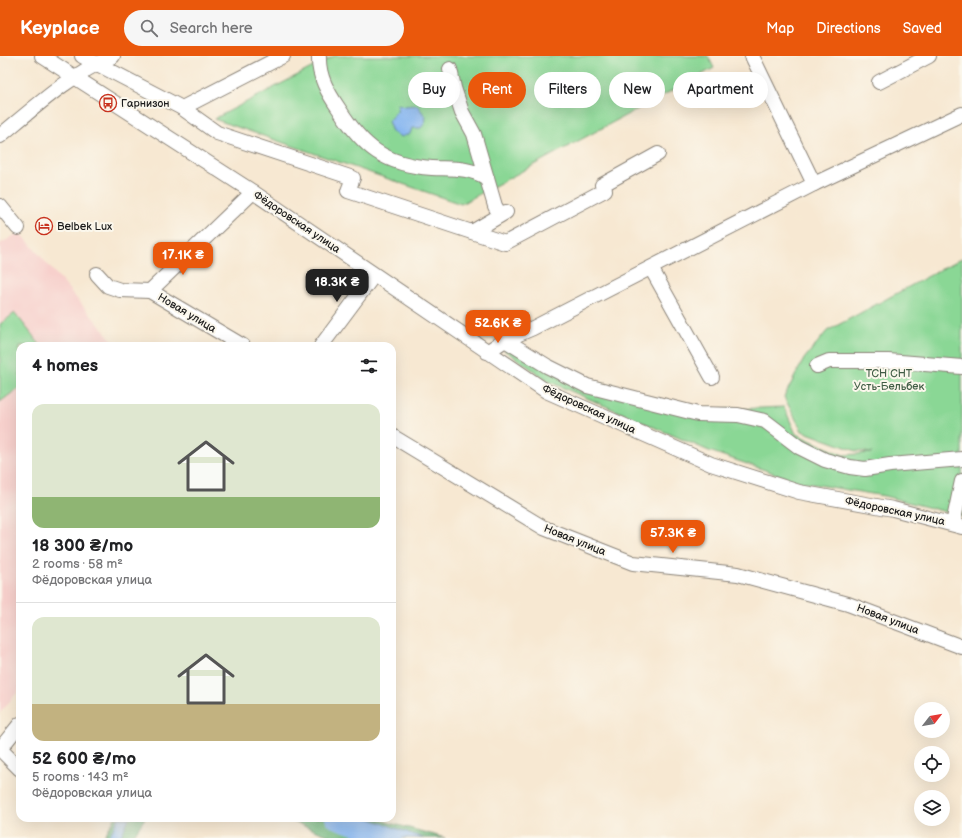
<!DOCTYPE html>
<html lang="en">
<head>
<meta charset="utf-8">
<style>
  body { margin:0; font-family:"Balsamiq Sans",sans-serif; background:#f6f6f6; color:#202124; height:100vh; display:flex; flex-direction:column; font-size:15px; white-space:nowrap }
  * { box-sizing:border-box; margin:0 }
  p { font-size:13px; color:#757577 }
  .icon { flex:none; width:22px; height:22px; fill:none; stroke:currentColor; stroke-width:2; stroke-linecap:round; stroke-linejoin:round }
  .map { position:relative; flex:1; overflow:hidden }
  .panel { position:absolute; left:16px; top:286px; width:380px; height:480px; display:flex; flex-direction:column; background:#fff; border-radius:12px; box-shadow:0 4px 16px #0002 }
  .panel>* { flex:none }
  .guide { position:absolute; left:408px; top:16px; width:380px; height:36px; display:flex; gap:8px }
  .needle { width:26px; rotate:59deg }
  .buttons { position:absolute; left:914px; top:646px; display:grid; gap:8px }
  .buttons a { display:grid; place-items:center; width:36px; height:36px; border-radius:50%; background:#fff; box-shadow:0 4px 16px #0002; font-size:20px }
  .price { position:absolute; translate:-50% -34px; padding:0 9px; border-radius:8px; background:#ea580c; color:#fff; font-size:13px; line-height:26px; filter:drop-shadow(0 1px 2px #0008) }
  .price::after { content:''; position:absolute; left:50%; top:24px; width:12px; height:9px; margin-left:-6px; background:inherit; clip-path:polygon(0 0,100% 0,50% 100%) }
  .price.on { background:#222; color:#fff }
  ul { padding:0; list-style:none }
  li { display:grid; align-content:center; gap:8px; height:212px; padding:0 16px }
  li+li { border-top:1px solid #e0e0e0 }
  li span { display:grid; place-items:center; height:124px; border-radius:12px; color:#555 }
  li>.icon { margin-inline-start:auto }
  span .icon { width:72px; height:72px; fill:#fffc; stroke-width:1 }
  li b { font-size:17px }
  h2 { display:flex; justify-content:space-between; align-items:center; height:48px; padding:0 16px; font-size:17px }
  .pill { padding:0 14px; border-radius:18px; background:#fff; box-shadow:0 4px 16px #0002; font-size:14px; line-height:36px }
  .pill.on { background:#ea580c; color:#fff }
  header { display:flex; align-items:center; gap:24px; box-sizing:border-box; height:56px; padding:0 20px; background:#ea580c; color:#fff }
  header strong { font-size:19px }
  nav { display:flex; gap:22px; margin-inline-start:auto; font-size:14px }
  .search { width:280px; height:36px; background:#f6f6f6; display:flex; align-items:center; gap:10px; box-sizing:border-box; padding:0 14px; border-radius:22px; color:#757577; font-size:15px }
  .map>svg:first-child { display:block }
  .built { fill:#f7d0cc }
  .green { fill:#8ad795; stroke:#537a58 }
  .forest { fill:#6fb87e; stroke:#466a4d }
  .water { fill:#85b5f0; stroke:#506886 }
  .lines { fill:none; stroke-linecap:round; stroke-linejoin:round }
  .river { stroke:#85b5f0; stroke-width:20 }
  .minor-casing { stroke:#8a8277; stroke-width:16 }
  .minor { stroke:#fff; stroke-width:14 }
  .labels { text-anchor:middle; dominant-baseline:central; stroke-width:4; stroke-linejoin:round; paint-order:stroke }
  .poi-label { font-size:11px; fill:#1c1c1c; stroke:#fbf7ec; text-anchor:start }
  .street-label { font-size:11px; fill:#1c1c1c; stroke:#fbf7ec }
  .park-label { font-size:11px; fill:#425d46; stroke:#fbf7ec }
</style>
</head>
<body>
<header>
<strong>Keyplace</strong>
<div class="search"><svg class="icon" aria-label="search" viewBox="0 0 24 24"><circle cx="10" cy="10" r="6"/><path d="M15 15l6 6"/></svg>Search here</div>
<nav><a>Map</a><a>Directions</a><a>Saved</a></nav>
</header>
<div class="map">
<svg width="962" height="782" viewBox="0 0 962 782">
  <rect width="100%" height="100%" fill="#fbf7ec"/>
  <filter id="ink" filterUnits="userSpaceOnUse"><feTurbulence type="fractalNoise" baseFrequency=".025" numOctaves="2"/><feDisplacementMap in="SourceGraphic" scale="8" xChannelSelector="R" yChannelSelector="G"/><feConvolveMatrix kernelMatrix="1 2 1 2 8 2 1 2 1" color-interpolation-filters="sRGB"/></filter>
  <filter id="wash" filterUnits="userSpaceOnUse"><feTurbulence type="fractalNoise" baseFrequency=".012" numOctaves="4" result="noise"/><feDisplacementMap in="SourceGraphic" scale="16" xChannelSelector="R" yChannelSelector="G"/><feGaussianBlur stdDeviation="0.9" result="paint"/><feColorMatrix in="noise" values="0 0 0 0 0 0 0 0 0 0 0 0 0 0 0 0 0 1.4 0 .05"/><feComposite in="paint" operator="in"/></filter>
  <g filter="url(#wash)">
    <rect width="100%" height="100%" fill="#f7e8d2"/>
    <polygon class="built" points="20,176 117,290 20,290 20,633 0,657 0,188"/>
    <g class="green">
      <polygon points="334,0 708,0 714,12 461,148 214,63"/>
      <polygon points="962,202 962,460 884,440 800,426 709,395 550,326 504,294 516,286 559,315 690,355 784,351 796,378 843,399 872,397 856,395 802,375 784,341 804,303 827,275"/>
      <polygon points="15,257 41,290 20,290 20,331 0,346 0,268"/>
    </g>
    <g class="forest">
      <polygon points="115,762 145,762 132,782 103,782"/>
      <polygon points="283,762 373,762 445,782 335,782"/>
    </g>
    <g class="water">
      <polygon points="398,48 404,50 417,49 426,61 425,67 421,72 412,72 410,78 401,81 392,76 388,65 397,55"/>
      <polygon points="119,762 129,762 120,782 108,782"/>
      <polygon points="335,762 368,762 423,782 392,782"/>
    </g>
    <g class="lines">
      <polyline class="river" points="335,762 392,782"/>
    </g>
  </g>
  <g filter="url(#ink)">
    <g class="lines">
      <g class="minor-casing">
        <g id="minor">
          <polyline points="42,0 253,136 546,335 711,408 799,436 893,453 962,471"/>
          <polyline points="82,0 182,52 217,77 353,122 348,135 505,187 605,134 602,129 658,98"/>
          <path d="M319,0C318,20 328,37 339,53C363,91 385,109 432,112C452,113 469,111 487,122"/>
          <polyline points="450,13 454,32 462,56 474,78 495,150 500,159"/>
          <polyline points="879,26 929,0"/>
          <polyline points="182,52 283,0"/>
          <path d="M0,80C35,51 71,18 113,0"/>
          <polyline points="814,128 962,58"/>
          <polyline points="0,150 18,172"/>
          <polyline points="472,176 506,156"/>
          <polyline points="651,212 712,321"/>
          <polyline points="97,218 108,230 120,234 150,235"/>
          <polyline points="505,284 547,310 587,330 698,358 738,359 765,365 799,391 825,404 850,411 865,413 890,409 962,403"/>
          <polyline points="243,290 150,235 253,136"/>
          <polyline points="321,290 374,219"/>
          <polyline points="487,296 505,284 533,272 814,128 752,0"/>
          <polyline points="817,310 829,305 888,305 962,311"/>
          <polyline points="392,380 544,472 633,507 738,518 848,548 962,591"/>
          <polyline points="953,468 962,425"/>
          <polyline points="20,668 0,693 20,713"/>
        </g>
      </g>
      <use href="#minor" class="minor"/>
    </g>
  </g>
  <defs>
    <g id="bus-ring" transform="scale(0.9)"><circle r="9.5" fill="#fbf7ec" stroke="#c8321e" stroke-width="1.5"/><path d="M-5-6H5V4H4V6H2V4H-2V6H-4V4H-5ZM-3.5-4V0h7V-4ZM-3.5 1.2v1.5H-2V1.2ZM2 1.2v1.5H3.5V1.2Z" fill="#c8321e"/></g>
    <g id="hotel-ring" transform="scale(0.9)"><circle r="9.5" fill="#fbf7ec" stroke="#c8321e" stroke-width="1.5"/><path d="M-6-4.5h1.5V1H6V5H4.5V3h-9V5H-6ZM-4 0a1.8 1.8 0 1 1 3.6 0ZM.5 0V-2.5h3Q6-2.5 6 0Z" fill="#c8321e"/></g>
  </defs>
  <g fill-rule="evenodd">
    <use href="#bus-ring" x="108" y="47"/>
    <use href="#hotel-ring" x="44" y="170"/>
  </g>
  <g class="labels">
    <g class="poi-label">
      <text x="121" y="47">Гарнизон</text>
      <text x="57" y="170">Belbek Lux</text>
    </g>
    <g class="street-label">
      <text transform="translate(297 166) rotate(34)">Фёдоровская улица</text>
      <text transform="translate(187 257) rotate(31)">Новая улица</text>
      <text transform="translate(589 353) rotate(25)">Фёдоровская улица</text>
      <text transform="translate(895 455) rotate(12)">Фёдоровская улица</text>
      <text transform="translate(575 484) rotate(22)">Новая улица</text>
      <text transform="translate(888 563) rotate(21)">Новая улица</text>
    </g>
    <g class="park-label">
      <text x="889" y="317">ТСН СНТ<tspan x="889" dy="13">Усть-Бельбек</tspan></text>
    </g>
  </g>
</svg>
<div class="buttons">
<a><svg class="needle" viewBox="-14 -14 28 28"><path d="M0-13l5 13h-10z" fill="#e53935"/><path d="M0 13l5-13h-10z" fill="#757577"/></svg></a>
<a><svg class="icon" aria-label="locate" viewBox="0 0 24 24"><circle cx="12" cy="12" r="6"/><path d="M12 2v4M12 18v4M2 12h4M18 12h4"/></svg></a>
<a><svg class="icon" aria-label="layers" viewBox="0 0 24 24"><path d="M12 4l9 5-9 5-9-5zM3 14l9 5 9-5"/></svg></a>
</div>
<b class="price" style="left:183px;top:220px">17.1K ₴</b>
<b class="price on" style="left:337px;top:247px">18.3K ₴</b>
<b class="price" style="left:498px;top:288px">52.6K ₴</b>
<b class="price" style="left:673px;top:498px">57.3K ₴</b>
<div class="guide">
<a class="pill">Buy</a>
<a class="pill on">Rent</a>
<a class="pill">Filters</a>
<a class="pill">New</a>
<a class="pill">Apartment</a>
</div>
<section class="panel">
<h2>4 homes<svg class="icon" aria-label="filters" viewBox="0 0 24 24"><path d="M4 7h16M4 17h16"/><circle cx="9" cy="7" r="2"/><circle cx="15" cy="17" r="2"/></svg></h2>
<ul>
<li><span style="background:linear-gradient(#dfe7d0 75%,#8fb573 0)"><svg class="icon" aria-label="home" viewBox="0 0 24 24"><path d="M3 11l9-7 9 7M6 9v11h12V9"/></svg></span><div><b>18 300 ₴/mo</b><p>2 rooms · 58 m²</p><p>Фёдоровская улица</p></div></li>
<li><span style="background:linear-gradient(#dfe7d0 70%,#c2b280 0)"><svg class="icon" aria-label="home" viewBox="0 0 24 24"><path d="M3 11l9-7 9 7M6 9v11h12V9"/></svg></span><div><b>52 600 ₴/mo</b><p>5 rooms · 143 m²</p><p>Фёдоровская улица</p></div></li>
</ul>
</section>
</div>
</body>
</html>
